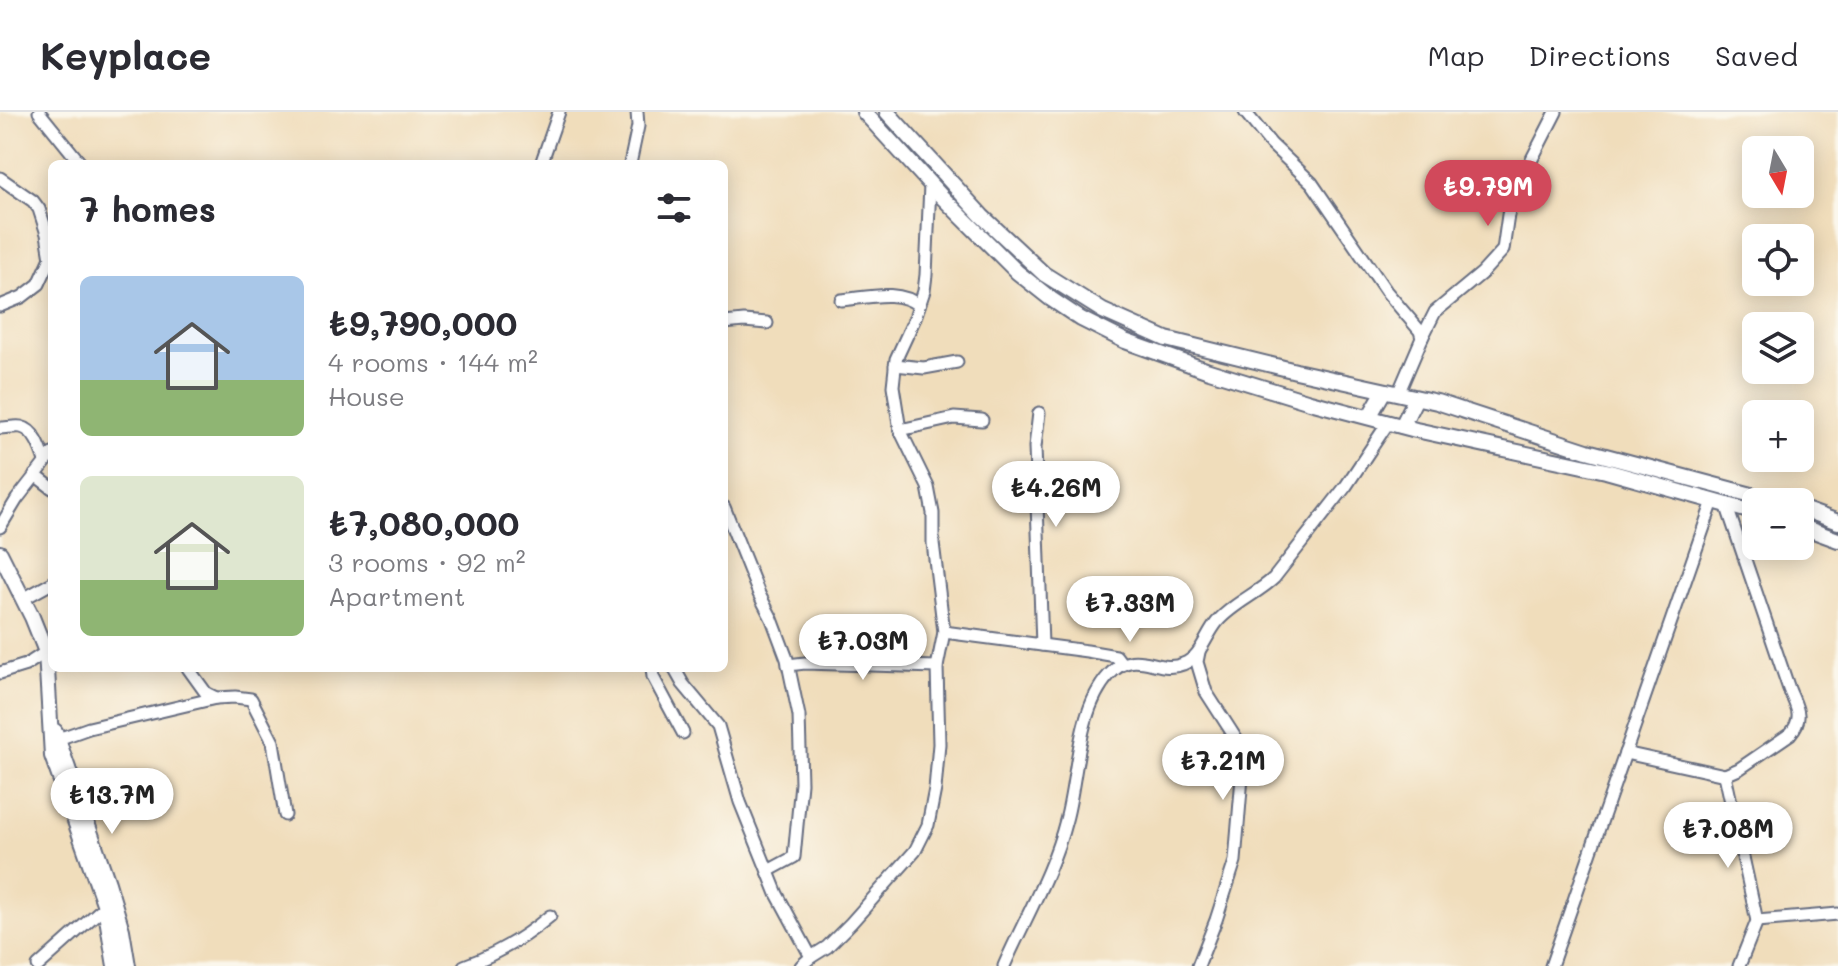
<!DOCTYPE html>
<html lang="en">
<head>
<meta charset="utf-8">
<style>
  body { margin:0; font-family:Mali,sans-serif; background:#f2f2f3; color:#2b2b33; height:100vh; display:flex; flex-direction:column; font-size:30px; white-space:nowrap }
  * { box-sizing:border-box; margin:0 }
  p { font-size:26px; color:#7c7c81 }
  .icon { flex:none; width:44px; height:44px; fill:none; stroke:currentColor; stroke-width:2; stroke-linecap:round; stroke-linejoin:round }
  .map { position:relative; flex:1; overflow:hidden }
  .details { position:absolute; left:48px; top:48px; width:680px; height:512px; display:flex; flex-direction:column; background:#fff; border-radius:12px; box-shadow:0 4px 20px #0003 }
  .details>* { flex:none }
  .needle { width:52px; rotate:170deg }
  .buttons { position:absolute; left:1742px; top:24px; display:grid; gap:16px }
  .buttons a { display:grid; place-items:center; width:72px; height:72px; border-radius:12px; background:#fff; box-shadow:0 4px 20px #0003; font-size:40px }
  .price { position:absolute; translate:-50% -68px; padding:0 18px; border-radius:28px; background:#fff; color:#222; font-size:26px; line-height:52px; filter:drop-shadow(0 2px 4px #0008) }
  .price::after { content:''; position:absolute; left:50%; top:48px; width:24px; height:18px; margin-left:-12px; background:inherit; clip-path:polygon(0 0,100% 0,50% 100%) }
  .price.current { background:#d1495b; color:#fff }
  ul { padding:0; list-style:none }
  li { display:flex; align-items:center; gap:24px; height:200px; padding:0 32px }
  li span { display:grid; place-items:center; flex:none; width:224px; height:160px; border-radius:12px; color:#555 }
  li>.icon { margin-inline-start:auto }
  span .icon { width:96px; height:96px; fill:#fffc; stroke-width:1 }
  li b { font-size:34px }
  h2 { display:flex; justify-content:space-between; align-items:center; height:96px; padding:0 32px; font-size:34px }
  header { display:flex; align-items:center; gap:48px; box-sizing:border-box; height:112px; padding:0 40px; background:#fff; border-bottom:2px solid #e1e1e2 }
  header strong { font-size:38px }
  nav { display:flex; gap:44px; margin-inline-start:auto; font-size:28px }
  .map>svg:first-child { display:block }
  .lines { fill:none; stroke-linecap:round; stroke-linejoin:round }
  .minor-casing { stroke:#666c7f; stroke-width:15 }
  .major-casing { stroke:#666c7f; stroke-width:18 }
  .minor { stroke:#fff; stroke-width:11 }
  .major { stroke:#fff; stroke-width:14 }
</style>
</head>
<body>
<header>
<strong>Keyplace</strong>
<nav><a>Map</a><a>Directions</a><a>Saved</a></nav>
</header>
<div class="map">
<svg width="1838" height="854" viewBox="0 0 1838 854">
  <rect width="100%" height="100%" fill="#fbf7ec"/>
  <filter id="ink" filterUnits="userSpaceOnUse"><feTurbulence type="fractalNoise" baseFrequency=".0125" numOctaves="2"/><feDisplacementMap in="SourceGraphic" scale="16" xChannelSelector="R" yChannelSelector="G"/><feConvolveMatrix kernelMatrix="1 2 1 2 8 2 1 2 1" color-interpolation-filters="sRGB"/></filter>
  <filter id="wash" filterUnits="userSpaceOnUse"><feTurbulence type="fractalNoise" baseFrequency=".006" numOctaves="4" result="noise"/><feDisplacementMap in="SourceGraphic" scale="32" xChannelSelector="R" yChannelSelector="G"/><feGaussianBlur stdDeviation="1.8" result="paint"/><feColorMatrix in="noise" values="0 0 0 0 0 0 0 0 0 0 0 0 0 0 0 0 0 1.4 0 .05"/><feComposite in="paint" operator="in"/></filter>
  <g filter="url(#wash)">
    <rect width="100%" height="100%" fill="#f0ddbb"/>
  </g>
  <g filter="url(#ink)">
    <g class="lines">
      <g class="minor-casing">
        <g id="minor">
          <polyline points="39,0 81,52"/>
          <polyline points="1245,0 1271,32 1312,71 1386,179 1420,219 1422,226 1398,282"/>
          <polyline points="541,52 559,0"/>
          <polyline points="630,52 638,14 637,0"/>
          <polyline points="0,66 33,89 39,97 47,122 51,146 39,172 22,185 0,194"/>
          <path d="M841,188C866,186 899,176 919,194"/>
          <polyline points="724,211 744,209 767,211"/>
          <polyline points="1422,226 1435,200 1482,161 1503,138 1508,103 1514,82 1556,0"/>
          <polyline points="895,253 924,256 957,250"/>
          <polyline points="1039,301 1035,335 1042,533"/>
          <path d="M0,316C6,316 16,314 21,315C35,318 41,337 45,349"/>
          <polyline points="900,318 954,306 982,308"/>
          <polyline points="35,363 52,376"/>
          <polyline points="724,395 759,482 772,507 787,547 799,604 801,671 794,745 768,759"/>
          <polyline points="0,415 17,387 52,342"/>
          <polyline points="23,487 52,471"/>
          <polyline points="944,520 1087,539 1116,544 1122,552"/>
          <polyline points="788,553 805,551 937,555"/>
          <polyline points="188,556 206,581 216,586 235,585 251,587 273,630 285,703"/>
          <polyline points="652,556 653,565 683,621"/>
          <polyline points="674,556 683,572 718,614 740,690 777,782 811,845"/>
          <polyline points="0,561 26,553 46,540"/>
          <polyline points="58,627 89,616 216,586"/>
          <path d="M1625,641L1725,663L1739,657L1790,622C1805,605 1796,595 1789,577L1726,392"/>
          <polyline points="1725,663 1757,809 1739,854"/>
          <polyline points="1757,809 1838,802"/>
          <polyline points="38,854 105,794 110,794"/>
          <path d="M464,854C495,843 525,825 550,804"/>
          <polyline points="801,854 811,845 827,835 851,811 915,739 928,713 935,677 939,632 937,555 944,520 933,431 933,401 928,375 900,318 893,274 896,247 915,206 924,179 926,163 930,73"/>
          <path d="M1004,854C1025,806 1053,759 1066,708C1078,664 1077,598 1109,563C1136,533 1157,563 1183,552C1201,545 1205,525 1217,510C1232,492 1257,482 1274,466L1346,374L1388,311"/>
          <polyline points="1198,854 1216,808 1235,749 1242,665 1242,636 1206,580 1197,550 1199,540"/>
          <polyline points="1551,854 1713,389"/>
        </g>
      </g>
      <g class="major-casing">
        <g id="major">
          <polyline points="864,0 942,85 1017,160 1051,187 1081,207 1125,229 1206,258 1310,290 1416,318 1606,359 1756,401"/>
          <polyline points="887,0 982,104 1044,162 1103,199 1166,227 1296,259 1437,290 1587,339 1778,390"/>
          <polyline points="1369,305 1384,279"/>
          <polyline points="1402,314 1416,286"/>
          <polyline points="1800,396 1838,410"/>
          <polyline points="1800,414 1838,428"/>
          <polyline points="0,441 32,505 46,540 52,644 105,794 115,854"/>
          <polyline points="55,619 108,771 122,818 128,854"/>
        </g>
      </g>
      <use href="#minor" class="minor"/>
      <use href="#major" class="major"/>
    </g>
  </g>
</svg>
<div class="buttons">
<a><svg class="needle" viewBox="-14 -14 28 28"><path d="M0-13l5 13h-10z" fill="#e53935"/><path d="M0 13l5-13h-10z" fill="#7c7c81"/></svg></a>
<a><svg class="icon" aria-label="locate" viewBox="0 0 24 24"><circle cx="12" cy="12" r="6"/><path d="M12 2v4M12 18v4M2 12h4M18 12h4"/></svg></a>
<a><svg class="icon" aria-label="layers" viewBox="0 0 24 24"><path d="M12 4l9 5-9 5-9-5zM3 14l9 5 9-5"/></svg></a>
<a>+</a>
<a>−</a>
</div>
<b class="price current" style="left:1488px;top:116px">₺9.79M</b>
<b class="price" style="left:1056px;top:417px">₺4.26M</b>
<b class="price" style="left:1130px;top:532px">₺7.33M</b>
<b class="price" style="left:863px;top:570px">₺7.03M</b>
<b class="price" style="left:1223px;top:690px">₺7.21M</b>
<b class="price" style="left:112px;top:724px">₺13.7M</b>
<b class="price" style="left:1728px;top:758px">₺7.08M</b>
<section class="details">
<h2>7 homes<svg class="icon" aria-label="filters" viewBox="0 0 24 24"><path d="M4 7h16M4 17h16"/><circle cx="9" cy="7" r="2"/><circle cx="15" cy="17" r="2"/></svg></h2>
<ul>
<li><span style="background:linear-gradient(#a9c7e8 65%,#8fb573 0)"><svg class="icon" aria-label="home" viewBox="0 0 24 24"><path d="M3 11l9-7 9 7M6 9v11h12V9"/></svg></span><div><b>₺9,790,000</b><p>4 rooms · 144 m²</p><p>House</p></div></li>
<li><span style="background:linear-gradient(#dfe7d0 65%,#8fb573 0)"><svg class="icon" aria-label="home" viewBox="0 0 24 24"><path d="M3 11l9-7 9 7M6 9v11h12V9"/></svg></span><div><b>₺7,080,000</b><p>3 rooms · 92 m²</p><p>Apartment</p></div></li>
</ul>
</section>
</div>
</body>
</html>
